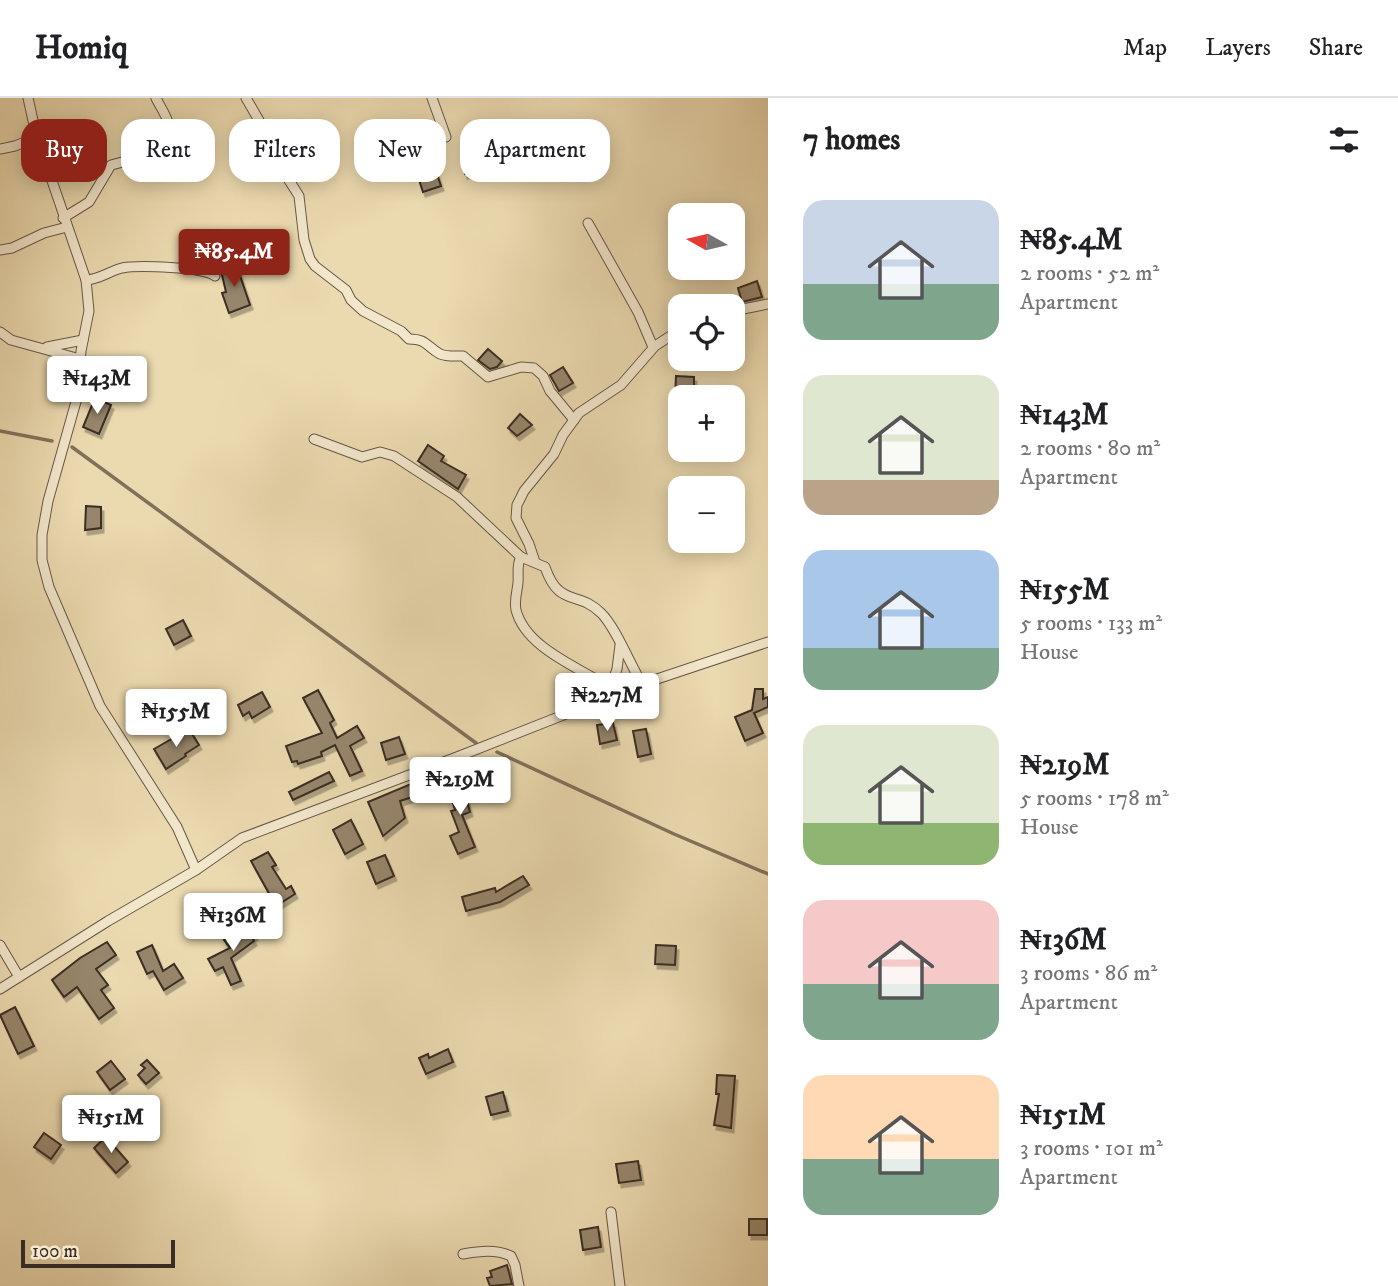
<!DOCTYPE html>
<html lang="en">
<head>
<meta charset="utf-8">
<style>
  body { margin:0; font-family:"IM FELL DW Pica",serif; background:#f2f2f2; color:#202124; height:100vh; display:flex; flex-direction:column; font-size:26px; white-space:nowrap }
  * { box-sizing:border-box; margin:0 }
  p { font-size:23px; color:#757577 }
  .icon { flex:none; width:38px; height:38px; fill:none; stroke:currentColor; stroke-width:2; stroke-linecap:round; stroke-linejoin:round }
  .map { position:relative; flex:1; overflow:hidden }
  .panel { display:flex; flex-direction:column; background:#fff; width:630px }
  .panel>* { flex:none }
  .hud { position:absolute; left:21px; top:21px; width:640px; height:63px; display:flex; gap:14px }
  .needle { width:46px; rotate:278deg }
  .tools { position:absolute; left:668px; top:105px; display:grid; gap:14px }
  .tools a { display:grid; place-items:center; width:77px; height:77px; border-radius:14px; background:#fff; box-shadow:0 4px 18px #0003; font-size:35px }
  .scale { position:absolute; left:21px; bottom:18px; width:154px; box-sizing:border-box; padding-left:7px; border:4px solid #3b2d24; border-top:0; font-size:19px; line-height:24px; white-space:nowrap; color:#3b2d24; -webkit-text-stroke:5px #f2e6cb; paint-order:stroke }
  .price { position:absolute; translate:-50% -60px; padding:0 16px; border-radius:7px; background:#fff; color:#222; font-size:23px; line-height:46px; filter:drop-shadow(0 2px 4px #0008) }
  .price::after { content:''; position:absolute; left:50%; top:42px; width:21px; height:16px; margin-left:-10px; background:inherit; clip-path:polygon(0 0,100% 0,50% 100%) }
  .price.on { background:#8f2418; color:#fff }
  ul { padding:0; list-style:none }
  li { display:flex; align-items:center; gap:21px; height:175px; padding:0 35px }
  li span { display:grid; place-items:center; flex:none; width:196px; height:140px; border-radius:21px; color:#555 }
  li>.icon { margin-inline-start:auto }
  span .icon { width:84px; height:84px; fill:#fffc; stroke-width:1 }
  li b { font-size:30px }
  h2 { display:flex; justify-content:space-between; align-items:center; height:84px; padding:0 35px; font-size:30px }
  .pill { padding:0 24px; border-radius:21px; background:#fff; box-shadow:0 4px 18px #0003; font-size:24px; line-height:63px }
  .pill.on { background:#8f2418; color:#fff }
  header { display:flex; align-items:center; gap:42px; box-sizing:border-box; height:98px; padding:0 35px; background:#fff; border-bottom:2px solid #e0e0e0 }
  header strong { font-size:33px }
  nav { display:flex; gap:38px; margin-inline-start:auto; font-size:24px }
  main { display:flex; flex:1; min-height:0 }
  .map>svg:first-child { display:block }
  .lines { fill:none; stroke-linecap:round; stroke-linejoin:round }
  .stream { stroke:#81715b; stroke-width:3.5 }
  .building { fill:#97866c; stroke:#3b2d24; stroke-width:2; filter:url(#shadow) }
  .minor-casing { stroke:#675847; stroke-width:11 }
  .minor { stroke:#f2e6cb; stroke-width:9 }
</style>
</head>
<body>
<header>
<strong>Homiq</strong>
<nav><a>Map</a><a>Layers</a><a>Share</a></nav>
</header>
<main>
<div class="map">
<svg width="768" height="1188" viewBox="0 0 768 1188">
  <defs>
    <filter id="shadow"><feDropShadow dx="2.5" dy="4.5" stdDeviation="0" flood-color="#0004"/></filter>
  </defs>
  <rect width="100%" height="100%" fill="#ebd9af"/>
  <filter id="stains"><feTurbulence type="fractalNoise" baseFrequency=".00286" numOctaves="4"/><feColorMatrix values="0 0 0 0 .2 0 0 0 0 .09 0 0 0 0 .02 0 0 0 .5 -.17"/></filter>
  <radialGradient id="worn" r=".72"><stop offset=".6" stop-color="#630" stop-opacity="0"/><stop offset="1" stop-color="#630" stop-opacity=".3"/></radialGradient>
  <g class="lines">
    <g class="stream">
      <polyline points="0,333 52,343"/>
      <polyline points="72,349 476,645"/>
      <polyline points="497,654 674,736 768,776"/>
    </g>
  </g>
  <g class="building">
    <polygon points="478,46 484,72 465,76 462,50"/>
    <polygon points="164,52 172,72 154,78 149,62"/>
    <polygon points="435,70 441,88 423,94 417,76"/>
    <polygon points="236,166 250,207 229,215 222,195 226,194 222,177 218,171"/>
    <polygon points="757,183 762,199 742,204 738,190"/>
    <polygon points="488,251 502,263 497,269 490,271 478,262"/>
    <polygon points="563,269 573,285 559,293 550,277"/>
    <polygon points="676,278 694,279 694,299 675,299"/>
    <polygon points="95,300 111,307 99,336 83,329"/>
    <polygon points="520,316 532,327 517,338 508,330"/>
    <polygon points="428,347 444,358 441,363 466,377 458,391 418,363"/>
    <polygon points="86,408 101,409 101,430 85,432"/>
    <polygon points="183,522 191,538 174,547 166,531"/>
    <polygon points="755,591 763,591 763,601 768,599 768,609 754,615 763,635 745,643 735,619 752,612"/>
    <polygon points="318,592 334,622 330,625 337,640 357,628 364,640 350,648 362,673 350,678 335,647 321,654 322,658 298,666 297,663 292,664 286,648 322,635 303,600"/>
    <polygon points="262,594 270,609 252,620 249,614 243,618 238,607"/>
    <polygon points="613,625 617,642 600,646 597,627"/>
    <polygon points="189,631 199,647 185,656 186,658 166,671 154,651"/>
    <polygon points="646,631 651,656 638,659 633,633"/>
    <polygon points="399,639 405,656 386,662 381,645"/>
    <polygon points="329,674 334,683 293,702 289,694"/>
    <polygon points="460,678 470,714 462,717 475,749 458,756 450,738 459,734 451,713 455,712 447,686"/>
    <polygon points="418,683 422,696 400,703 405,720 383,738 368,704"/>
    <polygon points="351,722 363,746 345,756 333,732"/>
    <polygon points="268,754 276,767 272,769 286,791 291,788 295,796 276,808 251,763"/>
    <polygon points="385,757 394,778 376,786 367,764"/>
    <polygon points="523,778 529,787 500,804 466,813 462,799 495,790 496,794"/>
    <polygon points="246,826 255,838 252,839 254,843 231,860 241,883 231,887 223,869 215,873 208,861 230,850 224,842"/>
    <polygon points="107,844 116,857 96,871 108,887 101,892 114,910 99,921 77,889 64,899 52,882 80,860"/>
    <polygon points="152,847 163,873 174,866 183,880 164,892 153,873 147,876 137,854"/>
    <polygon points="656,847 676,848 675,867 655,866"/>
    <polygon points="15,909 34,948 18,956 0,917"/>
    <polygon points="448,951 453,964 426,976 419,960 428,956 429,960"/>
    <polygon points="147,962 159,975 146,986 138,977 145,970 141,967"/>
    <polygon points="111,963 125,981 110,992 97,974"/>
    <polygon points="717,977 735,978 731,1030 714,1027 719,996 716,996"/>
    <polygon points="503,994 508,1013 491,1017 486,999"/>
    <polygon points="44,1035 61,1047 51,1061 34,1049"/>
    <polygon points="106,1039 128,1064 116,1075 94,1050"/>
    <polygon points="638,1063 641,1082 619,1085 616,1066"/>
    <rect x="749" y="1121" width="18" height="16"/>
    <polygon points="598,1129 601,1149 583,1152 580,1132"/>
    <polygon points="507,1167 512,1186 490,1188 487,1180 492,1179 490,1173"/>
  </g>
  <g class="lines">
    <g class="minor-casing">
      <g id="minor">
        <polyline points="28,0 36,36 86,182 89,213 81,253 77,300 48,403 42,437 42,462 49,489 100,608 177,729 196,772"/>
        <path d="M246,0L268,38L275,60L299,98L304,142L310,161L315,168L346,192L351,202L363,213L401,233L409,241C427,241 426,248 440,256C447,259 456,258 463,258L488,279L521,269L534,270L543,278L550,293L574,322"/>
        <polyline points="432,0 446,39"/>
        <polyline points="0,51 15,48 37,39"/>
        <path d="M63,120L89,104L111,67C131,62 171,54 168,25C167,18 159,7 156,0"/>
        <polyline points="588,125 638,214 653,249"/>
        <polyline points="0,152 12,150 44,135 67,129"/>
        <path d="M86,182C98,182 110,173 122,170C138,167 204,169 215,178"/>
        <polyline points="733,213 768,206"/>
        <polyline points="0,234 11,242 80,261"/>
        <polyline points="47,249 83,242"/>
        <path d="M314,341L362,359L380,354L394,358L457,399L521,459L545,469C559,510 578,492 601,515C615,528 631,568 642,586"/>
        <path d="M521,459C516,467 519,476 518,485C517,494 514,504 516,512C526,551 581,570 610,590"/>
        <polyline points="535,464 529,446 516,420 517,407 524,393 554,356 563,337 579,315 621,287 655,248 681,231"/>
        <polyline points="609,594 617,571 620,547"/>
        <polyline points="0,847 19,879"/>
        <polyline points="0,891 108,823 196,772 242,740 457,659 642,586 768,544"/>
        <polyline points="611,1114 620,1188"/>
        <path d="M463,1156C480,1153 496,1151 511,1158L515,1167L519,1188"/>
      </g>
    </g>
    <use href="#minor" class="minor"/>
  </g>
  <rect width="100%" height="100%" filter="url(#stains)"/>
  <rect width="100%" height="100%" fill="url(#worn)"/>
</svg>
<div class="tools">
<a><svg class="needle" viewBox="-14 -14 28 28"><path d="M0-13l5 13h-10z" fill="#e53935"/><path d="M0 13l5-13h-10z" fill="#757577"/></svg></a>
<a><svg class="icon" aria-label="locate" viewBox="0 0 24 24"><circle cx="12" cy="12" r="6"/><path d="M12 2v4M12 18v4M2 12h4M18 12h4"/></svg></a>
<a>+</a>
<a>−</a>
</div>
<div class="scale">100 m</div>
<b class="price on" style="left:234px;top:191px">₦85.4M</b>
<b class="price" style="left:97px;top:318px">₦143M</b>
<b class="price" style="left:607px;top:635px">₦227M</b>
<b class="price" style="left:176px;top:651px">₦155M</b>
<b class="price" style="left:460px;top:719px">₦219M</b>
<b class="price" style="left:233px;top:855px">₦136M</b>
<b class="price" style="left:111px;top:1057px">₦151M</b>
<div class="hud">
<a class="pill on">Buy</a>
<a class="pill">Rent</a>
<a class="pill">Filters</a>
<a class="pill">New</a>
<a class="pill">Apartment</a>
</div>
</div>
<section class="panel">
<h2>7 homes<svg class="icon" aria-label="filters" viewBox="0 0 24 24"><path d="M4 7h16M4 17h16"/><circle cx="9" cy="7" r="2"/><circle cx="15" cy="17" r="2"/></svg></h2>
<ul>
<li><span style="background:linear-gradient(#c9d6e8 60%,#7fa58c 0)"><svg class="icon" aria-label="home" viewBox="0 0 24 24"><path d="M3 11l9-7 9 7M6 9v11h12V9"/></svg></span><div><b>₦85.4M</b><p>2 rooms · 52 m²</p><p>Apartment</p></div></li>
<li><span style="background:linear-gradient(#dfe7d0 75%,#b9a48a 0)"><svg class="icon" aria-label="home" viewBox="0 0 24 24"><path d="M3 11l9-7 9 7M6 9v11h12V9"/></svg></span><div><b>₦143M</b><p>2 rooms · 80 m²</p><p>Apartment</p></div></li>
<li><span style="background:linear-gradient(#a9c7e8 70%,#7fa58c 0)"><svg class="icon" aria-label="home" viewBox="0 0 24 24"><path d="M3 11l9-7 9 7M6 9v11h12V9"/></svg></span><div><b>₦155M</b><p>5 rooms · 133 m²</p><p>House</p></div></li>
<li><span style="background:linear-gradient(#dfe7d0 70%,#8fb573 0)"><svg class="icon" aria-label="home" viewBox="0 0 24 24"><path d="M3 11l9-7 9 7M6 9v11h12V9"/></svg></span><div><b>₦219M</b><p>5 rooms · 178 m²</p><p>House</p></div></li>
<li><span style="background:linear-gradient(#f6c9c9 60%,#7fa58c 0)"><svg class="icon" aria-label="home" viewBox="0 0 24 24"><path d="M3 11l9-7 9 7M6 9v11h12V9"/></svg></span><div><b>₦136M</b><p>3 rooms · 86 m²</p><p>Apartment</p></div></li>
<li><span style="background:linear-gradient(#ffd9b3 60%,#7fa58c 0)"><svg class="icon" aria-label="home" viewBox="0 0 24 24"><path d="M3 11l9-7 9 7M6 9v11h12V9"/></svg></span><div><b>₦151M</b><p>3 rooms · 101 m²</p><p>Apartment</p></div></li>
</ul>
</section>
</main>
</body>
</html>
